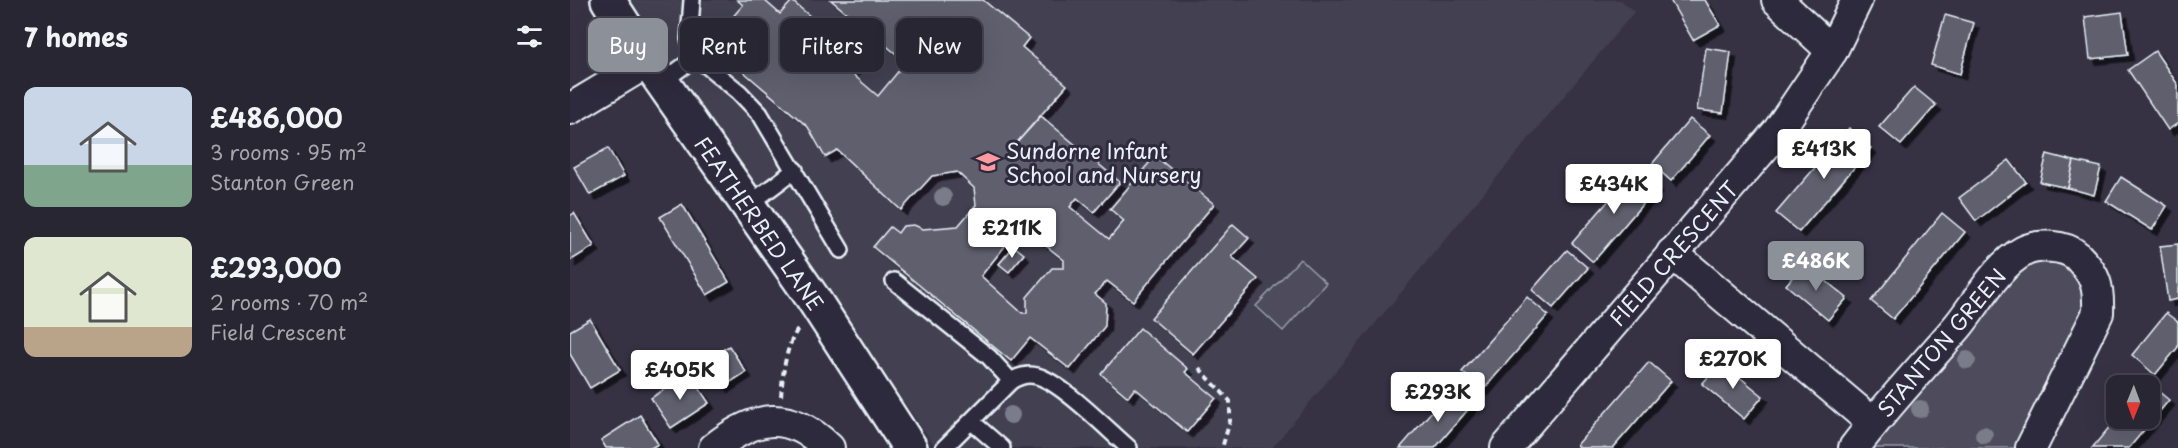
<!DOCTYPE html>
<html lang="en">
<head>
<meta charset="utf-8">
<style>
  body { margin:0; font-family:"Playpen Sans",sans-serif; background:#302e3b; color:#f1f3f6; height:100vh; display:flex; flex-direction:column; font-size:22px; white-space:nowrap }
  * { box-sizing:border-box; margin:0 }
  p { font-size:20px; color:#a5a5ac }
  .icon { flex:none; width:33px; height:33px; fill:none; stroke:currentColor; stroke-width:2; stroke-linecap:round; stroke-linejoin:round }
  .map { position:relative; flex:1; overflow:hidden }
  .sheet { display:flex; flex-direction:column; background:#282633; width:570px }
  .sheet>* { flex:none }
  .guide { position:absolute; left:18px; top:18px; width:570px; height:54px; display:flex; gap:12px }
  .needle { width:39px; rotate:181deg }
  .controls { position:absolute; left:1536px; top:375px; display:grid; gap:12px }
  .controls a { display:grid; place-items:center; width:54px; height:54px; border-radius:12px; background:#282633; box-shadow:0 6px 24px #0002,0 0 0 2px #44434e; font-size:30px }
  .price { position:absolute; translate:-50% -51px; padding:0 14px; border-radius:6px; background:#fff; color:#222; font-size:20px; line-height:39px; filter:drop-shadow(0 2px 3px #0008) }
  .price::after { content:''; position:absolute; left:50%; top:36px; width:18px; height:14px; margin-left:-9px; background:inherit; clip-path:polygon(0 0,100% 0,50% 100%) }
  .price.on { background:#8c9099; color:#fff }
  ul { padding:0; list-style:none }
  li { display:flex; align-items:center; gap:18px; height:150px; padding:0 24px }
  li span { display:grid; place-items:center; flex:none; width:168px; height:120px; border-radius:12px; color:#555 }
  li>.icon { margin-inline-start:auto }
  span .icon { width:72px; height:72px; fill:#fffc; stroke-width:1 }
  li b { font-size:26px }
  h2 { display:flex; justify-content:space-between; align-items:center; height:72px; padding:0 24px; font-size:26px }
  .tag { padding:0 21px; border-radius:12px; background:#282633; box-shadow:0 6px 24px #0002,0 0 0 2px #44434e; font-size:21px; line-height:54px }
  .tag.on { background:#8c9099; color:#fff }
  main { display:flex; flex:1; min-height:0 }
  .map>svg:first-child { display:block }
  .built { fill:#433f51 }
  .green { fill:#4d4b5c; stroke:#9a9eaa; stroke-width:1.5 }
  .building { fill:#605e6e; stroke:#e8f1f8; stroke-width:1.5; fill-rule:evenodd; filter:url(#shadow) }
  .lines { fill:none; stroke-linecap:round; stroke-linejoin:round }
  .service-casing { stroke:#e8f1f8; stroke-width:20 }
  .minor-casing { stroke:#e8f1f8; stroke-width:34 }
  .tertiary-casing { stroke:#e8f1f8; stroke-width:38 }
  .path { stroke:#e8f1f8; stroke-width:4; stroke-dasharray:6 4.5; stroke-linecap:butt }
  .service { stroke:#2f2a3d; stroke-width:15 }
  .minor { stroke:#2f2a3d; stroke-width:30 }
  .tertiary { stroke:#2f2a3d; stroke-width:33 }
  .tree { fill:#7a7b89 }
  .labels { text-anchor:middle; dominant-baseline:central; stroke-width:6; stroke-linejoin:round; paint-order:stroke }
  .poi-label { font-size:21px; fill:#e8f1f8; stroke:#2f2a3d; text-anchor:start }
  .street-label { font-size:21px; fill:#e8f1f8; stroke:#2f2a3d }
</style>
</head>
<body>
<main>
<section class="sheet">
<h2>7 homes<svg class="icon" aria-label="filters" viewBox="0 0 24 24"><path d="M4 7h16M4 17h16"/><circle cx="9" cy="7" r="2"/><circle cx="15" cy="17" r="2"/></svg></h2>
<ul>
<li><span style="background:linear-gradient(#c9d6e8 65%,#7fa58c 0)"><svg class="icon" aria-label="home" viewBox="0 0 24 24"><path d="M3 11l9-7 9 7M6 9v11h12V9"/></svg></span><div><b>£486,000</b><p>3 rooms · 95 m²</p><p>Stanton Green</p></div></li>
<li><span style="background:linear-gradient(#dfe7d0 75%,#b9a48a 0)"><svg class="icon" aria-label="home" viewBox="0 0 24 24"><path d="M3 11l9-7 9 7M6 9v11h12V9"/></svg></span><div><b>£293,000</b><p>2 rooms · 70 m²</p><p>Field Crescent</p></div></li>
</ul>
</section>
<div class="map">
<svg width="1608" height="448" viewBox="0 0 1608 448">
  <defs>
    <filter id="shadow"><feDropShadow dx="5.5" dy="5.5" stdDeviation="0" flood-color="#0009"/></filter>
  </defs>
  <rect width="100%" height="100%" fill="#363244"/>
  <filter id="ink" filterUnits="userSpaceOnUse"><feTurbulence type="fractalNoise" baseFrequency=".0167" numOctaves="2"/><feDisplacementMap in="SourceGraphic" scale="12" xChannelSelector="R" yChannelSelector="G"/><feConvolveMatrix kernelMatrix="1 2 1 2 8 2 1 2 1" color-interpolation-filters="sRGB"/></filter>
  <g filter="url(#ink)">
    <polygon class="built" points="54,0 1051,0 1064,12 702,448 366,448"/>
    <g class="green">
      <polygon points="1471,258 1496,258 1511,271 1517,314 1449,448 1302,448 1443,273"/>
      <polygon points="730,259 756,283 713,331 686,306"/>
    </g>
    <g class="building">
      <path d="M167,0H194L210,14L222,1L292,60L281,73L308,96L336,62L261,0H413L459,38L452,47L497,85L443,147L471,116L550,182L524,212L507,198L500,207L539,239L554,221L540,209L585,156L644,204L563,301L537,281L525,294L536,303L535,326L500,369L460,338L441,361L303,247L320,227L328,233L333,226L344,225L353,229L388,226L406,205L404,188L387,172L362,176L331,210L267,150L255,157L238,127L140,43L173,5ZM451,226L494,260V268H482L457,297V313H452L411,276Z"/>
      <polygon points="1100,0 1135,0 1150,25 1123,40"/>
      <polygon points="1552,12 1558,55 1520,59 1515,17"/>
      <polygon points="1375,15 1404,23 1390,74 1361,65"/>
      <polygon points="1136,48 1161,52 1153,113 1127,110"/>
      <polygon points="1585,51 1608,85 1608,123 1598,130 1558,70"/>
      <polygon points="1344,87 1366,105 1331,145 1309,127"/>
      <polygon points="1120,119 1140,135 1101,181 1082,164"/>
      <polygon points="1279,128 1301,148 1229,232 1206,213"/>
      <polygon points="38,148 54,176 20,195 4,167"/>
      <polygon points="1477,154 1504,161 1498,188 1470,182"/>
      <polygon points="1439,160 1456,182 1406,221 1389,198"/>
      <polygon points="1504,161 1531,167 1524,195 1498,188"/>
      <polygon points="1066,169 1087,187 1023,262 1002,243"/>
      <polygon points="1551,177 1597,206 1582,230 1536,201"/>
      <polygon points="112,204 159,282 137,295 90,217"/>
      <polygon points="4,213 24,246 0,261 0,216"/>
      <polygon points="1372,213 1395,232 1323,319 1301,301"/>
      <polygon points="663,224 679,238 662,257 688,279 623,354 581,318"/>
      <polygon points="1608,244 1608,299 1598,301 1590,246"/>
      <polygon points="444,246 454,254 439,272 429,264"/>
      <polygon points="997,250 1018,268 983,308 962,290"/>
      <polygon points="1234,263 1277,298 1258,320 1216,285"/>
      <polygon points="957,297 978,315 913,390 892,372"/>
      <polygon points="1596,313 1608,322 1608,347 1585,375 1562,355"/>
      <polygon points="20,319 50,370 20,388 0,354 0,331"/>
      <polygon points="570,328 618,369 615,372 646,398 617,432 565,388 558,397 531,374"/>
      <polygon points="159,346 176,372 153,387 136,360"/>
      <polygon points="1079,362 1101,381 1043,448 1010,448 1007,445"/>
      <polygon points="1151,362 1193,396 1174,419 1132,384"/>
      <polygon points="119,373 139,403 101,428 81,398"/>
      <polygon points="1577,382 1599,400 1559,448 1522,448 1547,418 1580,418 1580,386 1574,386"/>
      <polygon points="881,389 901,406 865,448 830,448"/>
      <polygon points="70,415 88,444 81,448 36,448 31,440"/>
    </g>
    <g class="lines">
      <g class="service-casing">
        <g id="service">
          <polyline points="122,0 119,39 126,57 169,92 190,114 271,250"/>
          <polyline points="92,82 126,57"/>
          <polyline points="178,205 225,170"/>
          <polyline points="324,281 419,357 441,381"/>
          <polyline points="402,422 432,448"/>
          <path d="M374,448L441,381C449,376 457,373 467,376C491,382 538,430 559,448"/>
        </g>
      </g>
      <g class="minor-casing">
        <g id="minor">
          <polyline points="1207,0 1262,51"/>
          <polyline points="0,109 78,62"/>
          <polyline points="1102,253 1303,423"/>
          <path d="M144,448C186,415 218,409 259,448"/>
          <polyline points="936,448 1208,131 1262,51 1287,0"/>
          <path d="M1284,448C1316,405 1353,367 1388,326C1407,303 1427,265 1454,251C1468,244 1495,245 1507,256C1526,275 1529,286 1528,313L1461,448"/>
        </g>
      </g>
      <g class="tertiary-casing">
        <polyline id="tertiary" points="38,0 78,62 242,297 340,448"/>
      </g>
      <g class="path">
        <polyline points="629,368 660,401 660,421 652,448"/>
        <path d="M211,396C213,373 215,348 228,329"/>
      </g>
      <use href="#service" class="service"/>
      <use href="#minor" class="minor"/>
      <use href="#tertiary" class="tertiary"/>
    </g>
    <g class="tree">
      <circle cx="373" cy="197" r="9"/>
      <circle cx="1397" cy="360" r="9"/>
      <circle cx="1350" cy="409" r="9"/>
      <circle cx="441" cy="415" r="9"/>
      <circle cx="1414" cy="435" r="9"/>
    </g>
  </g>
  <defs>
    <g id="school-bare" transform="scale(1.8)"><path d="M0-5L7-2L0 1L-7-2ZM-4 1L0 2.5L4 1V4Q0 6-4 4Z" fill="#ff9aa2" stroke="#2f2a3d" stroke-width="2.5" paint-order="stroke"/></g>
  </defs>
  <g fill-rule="evenodd">
    <use href="#school-bare" x="418" y="162"/>
  </g>
  <g class="labels">
    <g class="poi-label">
      <text x="436" y="150">Sundorne Infant<tspan x="436" dy="24">School and Nursery</tspan></text>
    </g>
    <g class="street-label">
      <text transform="translate(190 223) rotate(55)">FEATHERBED LANE</text>
      <text transform="translate(1103 253) rotate(-49)">FIELD CRESCENT</text>
      <text transform="translate(1371 342) rotate(-50)">STANTON GREEN</text>
    </g>
  </g>
</svg>
<div class="controls">
<a><svg class="needle" viewBox="-14 -14 28 28"><path d="M0-13l5 13h-10z" fill="#e53935"/><path d="M0 13l5-13h-10z" fill="#a5a5ac"/></svg></a>
</div>
<b class="price" style="left:1254px;top:180px">£413K</b>
<b class="price" style="left:1044px;top:215px">£434K</b>
<b class="price" style="left:442px;top:259px">£211K</b>
<b class="price on" style="left:1246px;top:292px">£486K</b>
<b class="price" style="left:1163px;top:390px">£270K</b>
<b class="price" style="left:110px;top:401px">£405K</b>
<b class="price" style="left:868px;top:423px">£293K</b>
<div class="guide">
<a class="tag on">Buy</a>
<a class="tag">Rent</a>
<a class="tag">Filters</a>
<a class="tag">New</a>
</div>
</div>
</main>
</body>
</html>
